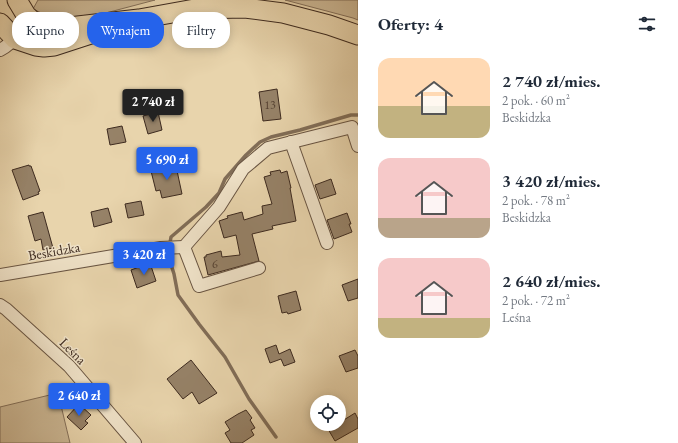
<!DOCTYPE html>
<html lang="pl">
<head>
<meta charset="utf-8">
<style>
  body { margin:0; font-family:"EB Garamond",serif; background:#f6f6f7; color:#1f2937; height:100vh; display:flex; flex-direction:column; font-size:15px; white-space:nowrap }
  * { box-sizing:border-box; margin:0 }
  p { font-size:13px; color:#747a83 }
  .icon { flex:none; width:22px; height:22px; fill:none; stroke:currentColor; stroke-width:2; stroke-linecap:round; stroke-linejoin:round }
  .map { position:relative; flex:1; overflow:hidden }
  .panel { display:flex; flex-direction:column; background:#fff; width:320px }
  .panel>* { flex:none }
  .banner { position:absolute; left:12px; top:12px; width:286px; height:36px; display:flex; gap:8px }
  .controls { position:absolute; left:310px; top:395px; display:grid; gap:8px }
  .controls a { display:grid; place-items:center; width:36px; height:36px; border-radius:50%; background:#fff; box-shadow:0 2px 10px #0003; font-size:20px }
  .price { position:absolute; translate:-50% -34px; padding:0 9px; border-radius:4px; background:#2563eb; color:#fff; font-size:13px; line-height:26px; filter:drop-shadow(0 1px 2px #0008) }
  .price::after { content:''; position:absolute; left:50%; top:24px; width:12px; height:9px; margin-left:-6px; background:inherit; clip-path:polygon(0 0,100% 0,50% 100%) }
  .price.on { background:#222; color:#fff }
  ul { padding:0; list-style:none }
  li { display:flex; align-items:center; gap:12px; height:100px; padding:0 20px }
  li span { display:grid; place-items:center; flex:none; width:112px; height:80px; border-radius:12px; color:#555 }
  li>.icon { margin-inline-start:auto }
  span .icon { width:48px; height:48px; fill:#fffc; stroke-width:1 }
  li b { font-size:17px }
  h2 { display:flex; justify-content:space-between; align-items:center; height:48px; padding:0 20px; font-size:17px }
  .chip { padding:0 14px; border-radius:16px; background:#fff; box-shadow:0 2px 10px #0003; font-size:14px; line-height:36px }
  .chip.on { background:#2563eb; color:#fff }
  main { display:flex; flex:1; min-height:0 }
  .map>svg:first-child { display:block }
  .green { fill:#cbb794; stroke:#84705a }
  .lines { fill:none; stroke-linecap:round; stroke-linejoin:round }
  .stream { stroke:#816d57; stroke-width:3.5 }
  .building { fill:#968268; stroke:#3d2a1f }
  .minor-casing { stroke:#685442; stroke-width:14 }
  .primary-casing { stroke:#3d2a1f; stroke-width:21 }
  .minor { stroke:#f0e3c9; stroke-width:12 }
  .primary { stroke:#e8d4ac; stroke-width:19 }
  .labels { text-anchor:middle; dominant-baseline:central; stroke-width:3; stroke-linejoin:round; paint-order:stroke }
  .number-label { font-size:12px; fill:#534031 }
  .street-label { font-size:14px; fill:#3d2a1f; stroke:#f0e3c9 }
</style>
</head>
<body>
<main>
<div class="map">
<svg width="358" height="443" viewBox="0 0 358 443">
  <rect width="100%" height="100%" fill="#e8d4ac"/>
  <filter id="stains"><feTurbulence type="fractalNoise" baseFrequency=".005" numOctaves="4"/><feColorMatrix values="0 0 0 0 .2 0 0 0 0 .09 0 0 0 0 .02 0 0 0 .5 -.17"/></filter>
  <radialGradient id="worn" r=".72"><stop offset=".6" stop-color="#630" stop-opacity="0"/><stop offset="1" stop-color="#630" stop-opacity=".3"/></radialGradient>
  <g class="green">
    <polygon points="38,0 155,0 102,14 67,20 52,18 33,9"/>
    <polygon points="285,0 358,0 358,20 353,18"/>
    <polygon points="58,393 70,443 0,443 0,407"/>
  </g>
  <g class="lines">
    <polyline class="stream" points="276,437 249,399 225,357 199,324 178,295 174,274 168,255 171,237 206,207 219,193 225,179 246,155 260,142 271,137 300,130 351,115 358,115"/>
  </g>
  <g class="building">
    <polygon points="277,89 281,119 263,121 259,92"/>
    <polygon points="158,112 162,130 148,134 143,116"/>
    <polygon points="122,126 126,142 110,145 107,129"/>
    <polygon points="168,164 168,167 176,166 182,194 162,198 160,190 156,191 151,171 158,169 158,166"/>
    <polygon points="29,165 29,166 31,166 40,191 38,192 39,194 23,200 12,170"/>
    <polygon points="280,170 281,173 287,171 291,188 290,188 296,221 272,226 273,229 252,234 259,261 208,275 204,257 206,257 206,255 221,251 222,257 240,255 236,235 224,238 219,221 228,218 227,216 242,212 244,220 263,214 262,206 272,204 264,177 271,175 270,172"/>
    <polygon points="331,179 336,194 320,199 315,185"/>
    <polygon points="141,201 144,215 128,218 125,204"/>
    <polygon points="108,208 112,222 94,227 91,212"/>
    <polygon points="43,212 53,248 43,250 41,239 35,241 28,216"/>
    <polygon points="347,213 351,224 349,224 352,232 334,239 327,220"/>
    <polygon points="150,263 156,281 137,288 131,270"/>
    <polygon points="358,279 358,298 348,301 342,285"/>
    <polygon points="296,291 301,310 288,314 287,312 282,313 278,296"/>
    <polygon points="276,345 279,354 290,349 295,362 284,366 281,359 270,363 265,349"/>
    <polygon points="355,350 358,356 358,368 346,372 339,356"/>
    <polygon points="191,360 217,393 199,404 192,392 183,399 167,379"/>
    <polygon points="79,404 91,415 85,421 88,423 81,430 67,417"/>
    <polygon points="246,410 252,418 250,420 255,428 251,430 254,435 242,443 231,443 225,433 230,430 225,422 238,414"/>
    <polygon points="355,413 358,419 358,428 335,441 328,429 337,424 339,424 339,423"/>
  </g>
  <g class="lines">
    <g class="minor-casing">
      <g id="minor">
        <polyline points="0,50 5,47 15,39"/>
        <polyline points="291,142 327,243"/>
        <polyline points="259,268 199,286 184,247 219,207 243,169 268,148 352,127 358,146"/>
        <polyline points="0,275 161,248 184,247"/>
        <polyline points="0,305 6,309 69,366 135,443"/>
      </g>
    </g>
    <g class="primary-casing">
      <g id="primary">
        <polyline points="17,0 26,15 36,24 56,29 78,26 139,19 195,9 245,8 283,13 329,25 358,35"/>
        <polyline points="0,23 15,39 36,46 44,47 54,46 97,32"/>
      </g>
    </g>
    <use href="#minor" class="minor"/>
    <use href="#primary" class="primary"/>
  </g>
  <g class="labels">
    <g class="number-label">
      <text x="270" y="105">13</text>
      <text x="215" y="264">6</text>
    </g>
    <g class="street-label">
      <text transform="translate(54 251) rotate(-10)">Beskidzka</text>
      <text transform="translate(73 351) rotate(45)">Leśna</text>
    </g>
  </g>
  <rect width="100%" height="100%" filter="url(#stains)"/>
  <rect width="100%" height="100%" fill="url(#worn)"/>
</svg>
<div class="controls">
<a><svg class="icon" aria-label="locate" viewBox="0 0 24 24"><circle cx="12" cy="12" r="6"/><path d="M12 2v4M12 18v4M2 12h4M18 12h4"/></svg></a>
</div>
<b class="price on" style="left:153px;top:123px">2 740 zł</b>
<b class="price" style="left:167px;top:181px">5 690 zł</b>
<b class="price" style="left:144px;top:276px">3 420 zł</b>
<b class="price" style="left:79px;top:417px">2 640 zł</b>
<div class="banner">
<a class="chip">Kupno</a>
<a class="chip on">Wynajem</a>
<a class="chip">Filtry</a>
</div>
</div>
<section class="panel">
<h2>Oferty: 4<svg class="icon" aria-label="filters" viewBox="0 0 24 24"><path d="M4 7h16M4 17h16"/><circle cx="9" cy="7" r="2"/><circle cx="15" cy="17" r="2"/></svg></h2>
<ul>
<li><span style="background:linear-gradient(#ffd9b3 60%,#c2b280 0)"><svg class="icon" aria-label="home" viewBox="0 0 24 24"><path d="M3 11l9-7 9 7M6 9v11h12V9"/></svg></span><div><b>2 740 zł/mies.</b><p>2 pok. · 60 m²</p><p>Beskidzka</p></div></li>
<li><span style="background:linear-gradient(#f6c9c9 75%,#b9a48a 0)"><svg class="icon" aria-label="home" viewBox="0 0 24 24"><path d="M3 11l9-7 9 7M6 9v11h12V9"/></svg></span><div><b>3 420 zł/mies.</b><p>2 pok. · 78 m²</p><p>Beskidzka</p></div></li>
<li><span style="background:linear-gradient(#f6c9c9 75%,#c2b280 0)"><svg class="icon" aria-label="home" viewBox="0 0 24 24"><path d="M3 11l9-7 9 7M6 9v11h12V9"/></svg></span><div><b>2 640 zł/mies.</b><p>2 pok. · 72 m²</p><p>Leśna</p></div></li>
</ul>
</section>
</main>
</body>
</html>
